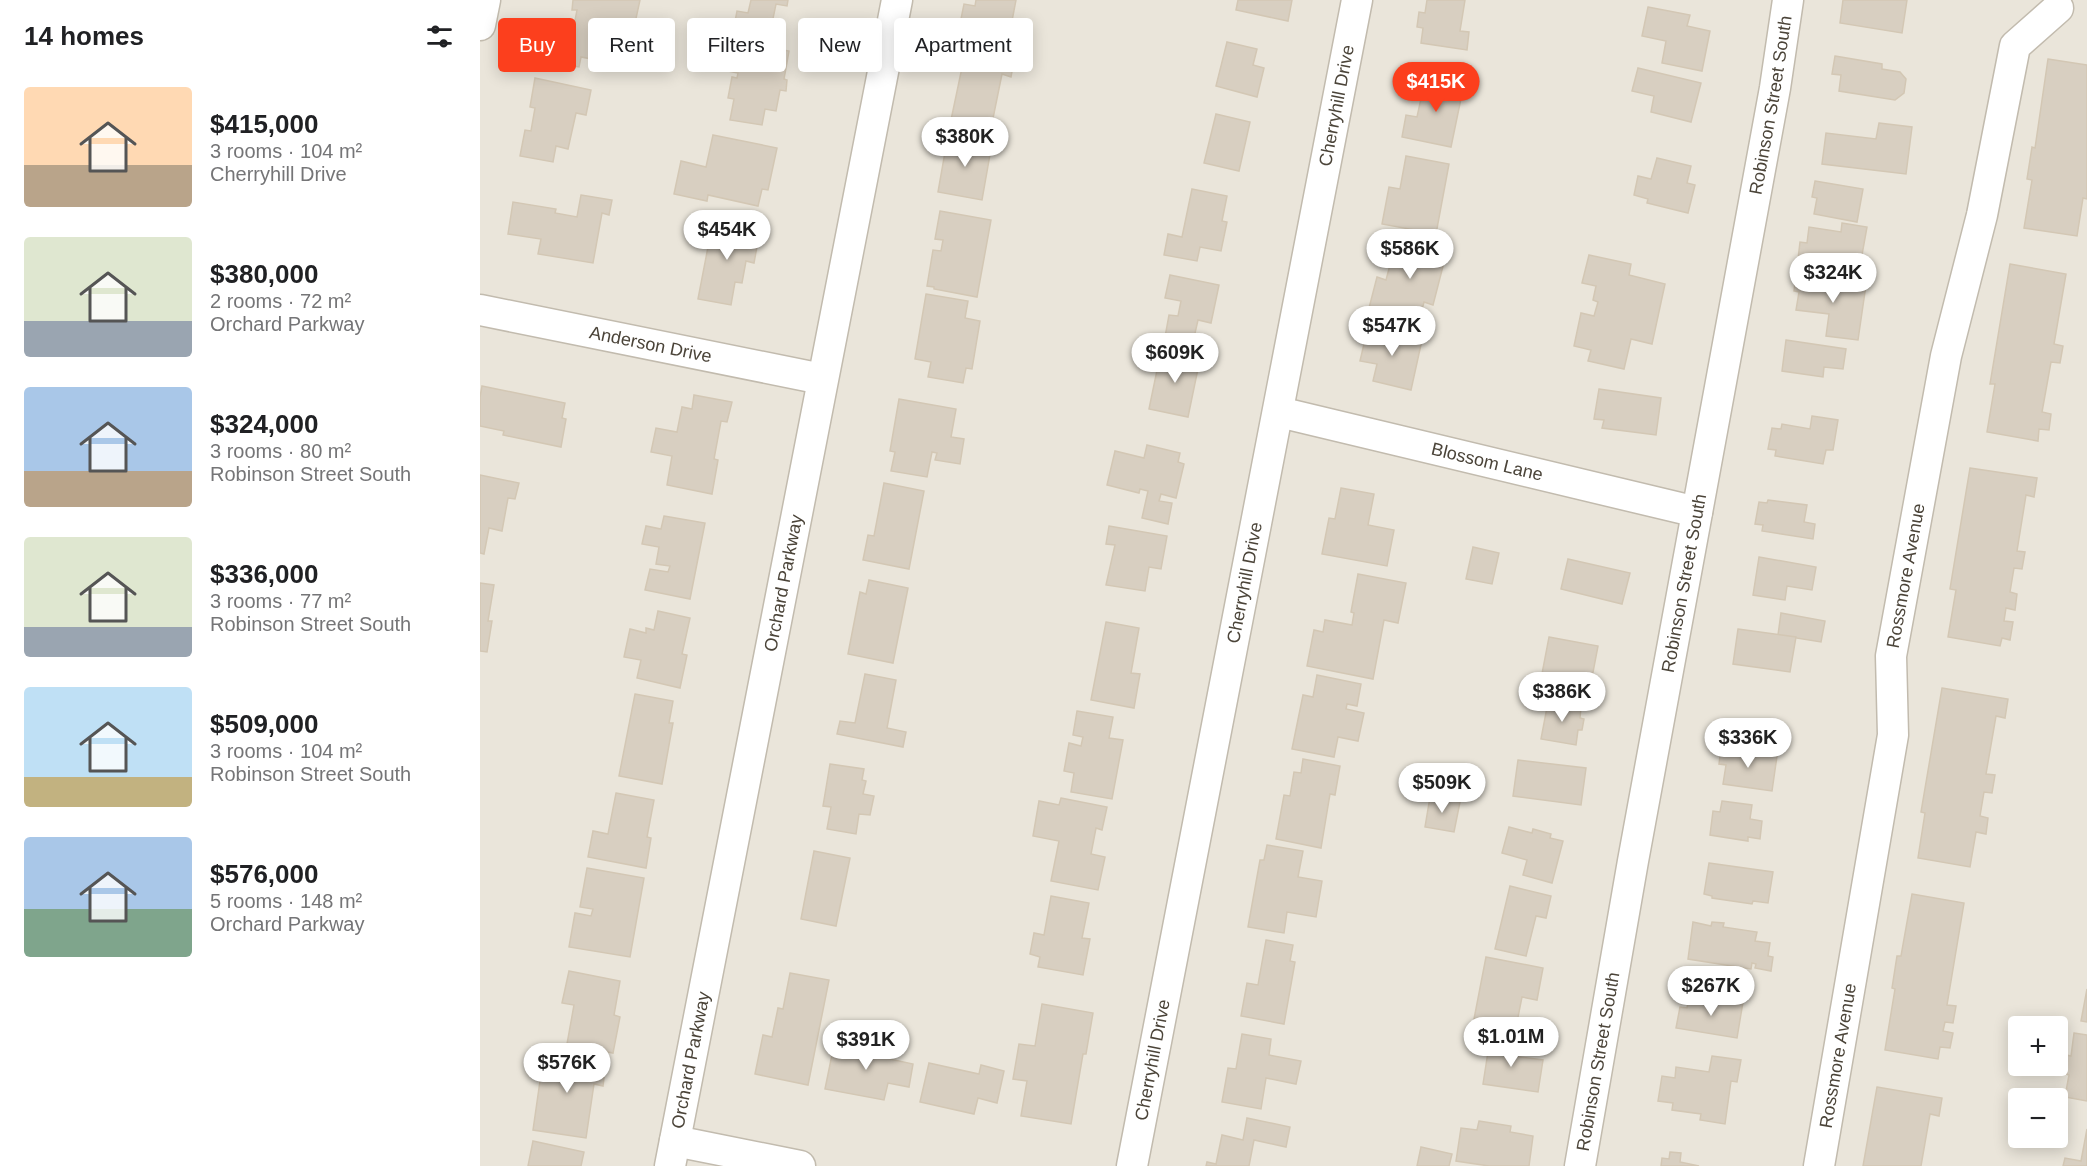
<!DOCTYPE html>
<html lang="en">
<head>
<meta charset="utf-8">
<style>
  body { margin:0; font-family:Arial,sans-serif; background:#f6f6f6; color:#202124; height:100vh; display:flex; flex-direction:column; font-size:22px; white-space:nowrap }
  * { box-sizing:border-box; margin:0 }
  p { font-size:20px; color:#757577 }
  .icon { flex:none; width:33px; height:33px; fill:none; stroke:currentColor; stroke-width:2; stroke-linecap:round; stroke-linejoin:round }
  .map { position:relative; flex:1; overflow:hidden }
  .details { display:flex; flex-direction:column; background:#fff; width:480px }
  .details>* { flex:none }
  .banner { position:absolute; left:18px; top:18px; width:570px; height:54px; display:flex; gap:12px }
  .fabs { position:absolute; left:1528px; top:1016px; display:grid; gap:12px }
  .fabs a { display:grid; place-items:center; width:60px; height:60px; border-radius:6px; background:#fff; box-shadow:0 3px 15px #0003; font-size:30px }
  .price { position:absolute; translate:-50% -51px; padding:0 14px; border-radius:21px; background:#fff; color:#222; font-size:20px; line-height:39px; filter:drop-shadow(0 2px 3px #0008) }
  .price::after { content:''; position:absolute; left:50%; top:36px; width:18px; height:14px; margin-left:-9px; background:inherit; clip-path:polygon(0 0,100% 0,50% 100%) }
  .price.selected { background:#fc3f1d; color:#fff }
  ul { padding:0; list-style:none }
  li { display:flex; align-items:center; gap:18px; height:150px; padding:0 24px }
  li span { display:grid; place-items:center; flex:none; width:168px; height:120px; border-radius:6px; color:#555 }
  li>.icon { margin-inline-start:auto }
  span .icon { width:72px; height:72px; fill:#fffc; stroke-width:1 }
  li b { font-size:26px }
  h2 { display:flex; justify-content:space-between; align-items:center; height:72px; padding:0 24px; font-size:26px }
  .pill { padding:0 21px; border-radius:6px; background:#fff; box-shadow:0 3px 15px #0003; font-size:21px; line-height:54px }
  .pill.selected { background:#fc3f1d; color:#fff }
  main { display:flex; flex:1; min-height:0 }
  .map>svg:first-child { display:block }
  .residential { fill:#eae5da; fill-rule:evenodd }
  .building { fill:#d8cfc1; stroke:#d3c7b4; stroke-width:1.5 }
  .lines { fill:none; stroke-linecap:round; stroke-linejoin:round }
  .street-casing { stroke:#c2bbae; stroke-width:33 }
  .street { stroke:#fff; stroke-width:30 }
  .labels { text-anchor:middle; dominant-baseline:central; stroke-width:4.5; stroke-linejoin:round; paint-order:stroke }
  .street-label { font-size:18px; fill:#4b4439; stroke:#fff }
</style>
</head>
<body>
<main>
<section class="details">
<h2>14 homes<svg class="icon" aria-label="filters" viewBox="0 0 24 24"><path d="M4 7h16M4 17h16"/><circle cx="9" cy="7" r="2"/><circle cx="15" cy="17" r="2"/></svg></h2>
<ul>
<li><span style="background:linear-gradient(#ffd9b3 65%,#b9a48a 0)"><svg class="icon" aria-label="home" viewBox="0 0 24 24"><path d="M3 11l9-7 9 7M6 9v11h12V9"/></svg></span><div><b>$415,000</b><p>3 rooms · 104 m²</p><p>Cherryhill Drive</p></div></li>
<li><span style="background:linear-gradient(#dfe7d0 70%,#9aa5b1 0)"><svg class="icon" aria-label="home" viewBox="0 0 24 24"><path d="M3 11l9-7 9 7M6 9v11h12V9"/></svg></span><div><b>$380,000</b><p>2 rooms · 72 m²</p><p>Orchard Parkway</p></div></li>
<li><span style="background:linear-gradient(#a9c7e8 70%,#b9a48a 0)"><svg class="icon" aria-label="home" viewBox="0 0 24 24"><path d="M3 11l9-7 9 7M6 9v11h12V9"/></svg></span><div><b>$324,000</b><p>3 rooms · 80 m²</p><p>Robinson Street South</p></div></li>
<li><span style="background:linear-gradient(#dfe7d0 75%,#9aa5b1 0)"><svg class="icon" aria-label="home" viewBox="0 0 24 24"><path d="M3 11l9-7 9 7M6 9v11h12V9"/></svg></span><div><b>$336,000</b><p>3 rooms · 77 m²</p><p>Robinson Street South</p></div></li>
<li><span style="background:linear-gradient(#bfe0f5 75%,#c2b280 0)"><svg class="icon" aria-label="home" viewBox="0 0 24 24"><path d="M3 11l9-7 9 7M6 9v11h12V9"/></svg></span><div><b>$509,000</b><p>3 rooms · 104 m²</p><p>Robinson Street South</p></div></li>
<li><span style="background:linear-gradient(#a9c7e8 60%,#7fa58c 0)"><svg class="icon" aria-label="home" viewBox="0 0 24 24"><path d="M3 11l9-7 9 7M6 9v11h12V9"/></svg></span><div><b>$576,000</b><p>5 rooms · 148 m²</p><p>Orchard Parkway</p></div></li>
</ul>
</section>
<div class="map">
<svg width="1607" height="1166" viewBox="0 0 1607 1166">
  <rect width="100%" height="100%" fill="#f6f3ec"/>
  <path class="residential" d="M0,0H1607V1166H0ZM1539,1026H1578V1065H1539ZM1539,1098H1578V1137H1539Z"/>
  <g class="building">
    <polygon points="93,0 160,0 155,23 136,20 127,62 101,57 99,67 63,61 68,32 92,37 97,10 92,10"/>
    <polygon points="271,0 308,0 307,6 296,4 289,38 253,32 257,11 268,13"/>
    <polygon points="496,0 536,0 531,26 541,28 536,51 477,39 484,4 495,6"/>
    <polygon points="758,0 812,0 808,21 756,10"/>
    <polygon points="947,0 985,0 980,31 989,32 987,50 941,43 943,28 937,27 939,12 945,13"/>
    <polygon points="1363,0 1427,0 1422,33 1360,23"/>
    <polygon points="1168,7 1210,15 1207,26 1230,31 1222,71 1182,63 1186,41 1162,36"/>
    <polygon points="238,38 309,51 304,79 307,80 306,91 300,90 296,111 285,109 282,125 250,120 254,99 248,98 252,77 257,78 258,73 232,68"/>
    <polygon points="747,42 777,49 773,65 784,68 777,97 736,86"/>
    <polygon points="502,48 535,55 531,77 522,74 511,128 471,120 483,63 498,66"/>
    <polygon points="1355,56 1402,64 1402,69 1420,72 1426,79 1424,93 1415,100 1359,91 1361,75 1352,74"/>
    <polygon points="1568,59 1607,65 1607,199 1603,198 1597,236 1544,228 1552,180 1547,179 1552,147 1555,148"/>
    <polygon points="1158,68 1221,83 1211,122 1171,112 1174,96 1152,91"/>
    <polygon points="946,76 984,84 971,147 922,137 926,115 937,117"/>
    <polygon points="55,78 111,90 106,115 96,113 88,149 76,146 73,162 40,156 45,130 51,131 55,108 50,107"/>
    <polygon points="736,114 770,122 759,171 724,163"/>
    <polygon points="1399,123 1432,127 1426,174 1342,164 1346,133 1396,139"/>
    <polygon points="233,135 297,148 288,190 282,189 278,206 228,195 227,201 194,194 201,161 226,167"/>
    <polygon points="468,135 512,143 502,200 458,192"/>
    <polygon points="926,156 969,164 956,234 902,224 909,187 920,189"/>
    <polygon points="1177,158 1211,166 1207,183 1215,185 1208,213 1167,203 1168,199 1154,195 1158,176 1171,179"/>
    <polygon points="1335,181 1383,189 1377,222 1334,214 1337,198 1332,197"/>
    <polygon points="712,189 747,196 742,221 747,222 741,251 720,247 717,261 684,255 688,234 702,237"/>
    <polygon points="101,195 132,200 129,215 122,213 113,263 58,254 61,239 28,234 33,202 76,209 75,213 97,217"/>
    <polygon points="460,211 511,220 497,297 454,289 454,287 447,286 453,250 461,251 463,240 455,239"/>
    <polygon points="233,221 280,230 274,263 266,261 262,283 255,282 251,305 218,299"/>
    <polygon points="1362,223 1387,227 1380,266 1363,263 1363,266 1318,259 1320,242 1327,243 1329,227 1361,232"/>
    <polygon points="931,233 969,243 953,305 944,302 938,325 888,312 897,277 906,280 914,250 926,254"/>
    <polygon points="1109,255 1151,264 1149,275 1185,284 1172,344 1151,339 1144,369 1108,361 1111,350 1094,346 1101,313 1114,316 1118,302 1113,300 1116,286 1102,283"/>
    <polygon points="1530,264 1586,274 1574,344 1583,346 1580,363 1571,362 1562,412 1571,414 1569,430 1559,429 1558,441 1507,432 1515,384 1510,384"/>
    <polygon points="690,275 739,285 731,323 718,320 713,342 685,337 689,315 698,316 701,301 685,298"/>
    <polygon points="1316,275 1386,285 1378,340 1346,336 1349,314 1316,310 1319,292 1314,291"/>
    <polygon points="446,294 488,301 485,318 500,321 492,369 486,368 483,383 448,377 451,362 435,359"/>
    <polygon points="888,327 942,340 931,390 893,381 897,364 880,361"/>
    <polygon points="1306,340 1366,349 1363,369 1344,367 1343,377 1302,371"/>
    <polygon points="681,351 720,359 708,417 669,409"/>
    <polygon points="2,386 85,403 82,418 86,419 81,447 23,435 24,431 0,426 0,397"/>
    <polygon points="1119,389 1181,398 1176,435 1122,428 1124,420 1114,419"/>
    <polygon points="214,395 252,402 247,422 241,421 234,459 238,460 232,494 187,485 192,456 171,452 176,428 197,432 202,407 212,409"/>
    <polygon points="419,399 476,409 471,437 484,439 480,464 455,460 457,453 452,452 447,477 411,471 415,452 410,451"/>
    <polygon points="1332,416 1358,420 1353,450 1346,450 1343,464 1295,456 1296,450 1288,449 1292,428 1301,429 1302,424 1330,429"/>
    <polygon points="667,445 700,453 698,462 704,464 696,498 681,494 679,501 692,503 688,524 662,518 668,491 660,489 659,493 627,485 635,451 664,458"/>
    <polygon points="1490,468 1557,478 1554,497 1546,495 1537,551 1545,552 1542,569 1534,568 1530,592 1537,594 1535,610 1526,608 1524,621 1533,622 1530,640 1522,638 1520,646 1468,637 1476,590 1470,589"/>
    <polygon points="0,475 39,483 35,499 28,498 22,531 9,528 4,554 0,553"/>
    <polygon points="404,483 444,491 429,569 383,560 388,535 394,536"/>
    <polygon points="861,488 894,494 888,525 914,530 907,566 842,554 849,518 855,519"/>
    <polygon points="1288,500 1327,505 1324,522 1335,524 1333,539 1282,531 1283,525 1275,524 1279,502 1287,503"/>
    <polygon points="184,516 225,523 210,599 165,590 170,569 188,572 190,566 176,564 179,547 162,544 166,526 181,529"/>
    <polygon points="629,526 687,536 681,569 669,567 665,591 626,585 635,545 626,544"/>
    <polygon points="993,547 1019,553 1012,584 986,579"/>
    <polygon points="1279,557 1336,567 1332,590 1307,586 1305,600 1273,595"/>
    <polygon points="1088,559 1150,573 1142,604 1081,589"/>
    <polygon points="878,574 926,583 918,623 904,620 893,679 827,666 834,630 843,632 845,620 872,625 874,613 871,612"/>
    <polygon points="389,580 428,588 413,663 368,654 380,592 386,594"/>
    <polygon points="0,583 14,585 8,621 12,621 7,652 0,651"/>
    <polygon points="178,611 210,618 202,654 207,655 200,688 157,678 161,660 144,657 150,629 166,633 166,628 174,630"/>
    <polygon points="1301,613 1345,621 1341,642 1298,635"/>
    <polygon points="626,622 659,628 651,673 660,674 654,708 611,700"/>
    <polygon points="1258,629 1316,637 1310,672 1253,664"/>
    <polygon points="1069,637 1118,646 1110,688 1061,679"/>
    <polygon points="385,674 416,680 407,728 426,732 423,747 357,734 360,721 375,723"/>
    <polygon points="837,675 881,684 877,706 867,704 866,709 884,713 878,741 858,737 854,757 812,749 823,695 833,697"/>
    <polygon points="1462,688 1528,699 1525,718 1516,716 1506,774 1515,775 1512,793 1504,792 1500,816 1508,818 1506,834 1496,832 1490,867 1438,858 1445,813 1441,812"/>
    <polygon points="155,694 193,701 189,723 193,723 182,784 139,776"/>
    <polygon points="1068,702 1101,707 1100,718 1104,719 1102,730 1098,730 1096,745 1061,739"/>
    <polygon points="597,711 633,717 629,738 643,740 632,799 591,792 594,773 584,771 589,743 601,746 603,737 593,735"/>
    <polygon points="1241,748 1297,756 1292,791 1243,784 1246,765 1239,764"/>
    <polygon points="823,759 860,766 855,795 850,794 841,848 796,839 804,795 810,796 814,772 821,773"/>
    <polygon points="1038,760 1106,768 1101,805 1033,796"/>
    <polygon points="350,764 384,769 382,780 386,781 383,794 394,796 390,815 379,814 376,834 347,829 351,807 343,806"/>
    <polygon points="136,793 174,800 167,837 171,838 166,868 108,857 113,831 128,834"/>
    <polygon points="950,797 980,802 974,832 945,827"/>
    <polygon points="581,798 627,807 622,830 616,828 611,854 625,857 618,890 571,881 579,841 553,836 559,801 579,805"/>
    <polygon points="1242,801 1272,805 1270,819 1282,821 1280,839 1268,837 1268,841 1230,835 1233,811 1240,812"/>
    <polygon points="1029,827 1052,833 1053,829 1071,834 1070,838 1083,841 1072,883 1043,875 1047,860 1022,853"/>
    <polygon points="787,845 823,851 818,877 842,881 836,917 807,912 804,933 768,927 780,860 784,860"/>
    <polygon points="334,851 370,858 356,926 321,919"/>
    <polygon points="1229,863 1293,872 1288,903 1273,901 1272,904 1232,898 1232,896 1224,894"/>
    <polygon points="107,868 164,878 150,957 89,947 95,913 111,916 113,909 100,907"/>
    <polygon points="1030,886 1071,896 1066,918 1056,916 1046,956 1015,949"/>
    <polygon points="1432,894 1484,903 1467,1005 1476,1006 1473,1023 1465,1022 1463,1031 1473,1033 1470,1048 1460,1047 1458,1059 1405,1050 1415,989 1412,988 1417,956 1421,956"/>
    <polygon points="571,896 609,903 602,938 610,939 603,975 558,967 560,957 550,954 554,933 564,935"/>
    <polygon points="1213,922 1231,926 1232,922 1244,923 1243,927 1277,932 1275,941 1290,943 1288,956 1293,957 1291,971 1275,968 1276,964 1272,963 1271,969 1208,959"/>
    <polygon points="786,940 813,945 810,961 815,962 804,1024 761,1016 767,983 778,985"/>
    <polygon points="1006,957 1063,968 1057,1000 1042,997 1036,1027 994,1019"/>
    <polygon points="89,971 140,981 134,1015 140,1017 133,1053 87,1044 94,1005 82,1003"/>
    <polygon points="310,973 349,980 328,1085 275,1074 283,1035 292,1037 298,1008 303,1009"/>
    <polygon points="1607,989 1607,1022 1601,1021"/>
    <polygon points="1209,998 1244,1004 1245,999 1263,1002 1257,1038 1196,1028 1200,1007 1207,1008"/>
    <polygon points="562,1004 613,1013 606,1054 603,1054 591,1124 541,1116 547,1081 533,1079 539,1044 555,1046"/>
    <polygon points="1594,1033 1607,1035 1607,1101 1585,1097 1589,1075 1583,1073 1586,1055 1591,1056"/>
    <polygon points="762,1034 791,1039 789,1055 821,1061 816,1084 786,1078 781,1109 742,1102 748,1068 756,1069"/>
    <polygon points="377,1039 407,1045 405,1058 433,1064 429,1087 408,1083 404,1100 345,1089 354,1045 375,1049"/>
    <polygon points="1010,1039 1035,1042 1033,1056 1063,1060 1058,1092 1003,1084"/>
    <polygon points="64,1053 126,1062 123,1086 114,1084 106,1138 53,1130"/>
    <polygon points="1232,1056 1261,1060 1257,1082 1251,1081 1245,1124 1220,1120 1221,1114 1192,1110 1193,1103 1178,1101 1182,1076 1195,1078 1196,1067 1229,1072"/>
    <polygon points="449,1063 499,1074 501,1065 524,1071 517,1103 498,1098 494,1114 440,1102"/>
    <polygon points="1397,1087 1462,1098 1459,1116 1450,1114 1441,1166 1383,1166"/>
    <polygon points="767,1118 810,1127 806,1147 774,1140 769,1166 726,1166 727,1162 736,1164 742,1135 763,1140"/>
    <polygon points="999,1121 1031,1126 1030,1132 1053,1136 1049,1166 1009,1166 976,1161 981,1128 997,1130"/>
    <polygon points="1607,1129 1607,1166 1583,1166 1585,1158 1601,1161"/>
    <polygon points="53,1141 104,1152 101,1166 48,1166"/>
    <polygon points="941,1147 972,1154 969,1166 937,1166"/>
    <polygon points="1190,1152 1201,1153 1200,1162 1219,1166 1181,1166 1182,1158 1189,1159"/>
  </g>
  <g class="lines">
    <g class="street-casing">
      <g id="street">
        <polyline points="0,25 5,0"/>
        <path id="s1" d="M0,310L342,379"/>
        <path id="s2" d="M799,412L1217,512"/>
        <polyline points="195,1141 320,1166"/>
        <path id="s3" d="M190,1166L417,0"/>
        <path id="s4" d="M652,1166L877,0"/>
        <path id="s5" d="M1100,1166L1153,861L1295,88L1308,0"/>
        <path id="s6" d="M1339,1166L1413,735L1411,656L1466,356L1502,215L1535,46L1578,8"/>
      </g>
    </g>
    <use href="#street" class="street"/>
  </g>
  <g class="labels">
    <g class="street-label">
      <text stroke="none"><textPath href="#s5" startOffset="1078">Robinson Street South</textPath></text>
      <text stroke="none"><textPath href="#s4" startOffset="1080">Cherryhill Drive</textPath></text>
      <text stroke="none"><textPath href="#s1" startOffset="174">Anderson Drive</textPath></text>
      <text stroke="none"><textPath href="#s2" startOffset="214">Blossom Lane</textPath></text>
      <text stroke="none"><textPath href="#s6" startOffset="598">Rossmore Avenue</textPath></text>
      <text stroke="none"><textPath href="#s3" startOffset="594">Orchard Parkway</textPath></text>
      <text stroke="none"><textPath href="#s4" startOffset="594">Cherryhill Drive</textPath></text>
      <text stroke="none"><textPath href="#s5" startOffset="592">Robinson Street South</textPath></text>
      <text stroke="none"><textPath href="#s6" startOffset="112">Rossmore Avenue</textPath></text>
      <text stroke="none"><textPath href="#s3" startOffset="108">Orchard Parkway</textPath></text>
      <text stroke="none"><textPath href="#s4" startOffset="108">Cherryhill Drive</textPath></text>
      <text stroke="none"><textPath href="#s5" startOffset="106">Robinson Street South</textPath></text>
    </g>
  </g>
</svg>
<div class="fabs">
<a>+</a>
<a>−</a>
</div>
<b class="price selected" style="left:956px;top:113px">$415K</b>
<b class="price" style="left:485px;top:168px">$380K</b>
<b class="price" style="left:247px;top:261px">$454K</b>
<b class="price" style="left:930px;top:280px">$586K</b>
<b class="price" style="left:1353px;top:304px">$324K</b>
<b class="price" style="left:912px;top:357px">$547K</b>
<b class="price" style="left:695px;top:384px">$609K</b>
<b class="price" style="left:1082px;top:723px">$386K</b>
<b class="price" style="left:1268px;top:769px">$336K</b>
<b class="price" style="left:962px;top:814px">$509K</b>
<b class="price" style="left:1231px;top:1017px">$267K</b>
<b class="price" style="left:1031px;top:1068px">$1.01M</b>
<b class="price" style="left:386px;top:1071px">$391K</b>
<b class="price" style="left:87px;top:1094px">$576K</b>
<div class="banner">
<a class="pill selected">Buy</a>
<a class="pill">Rent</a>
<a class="pill">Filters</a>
<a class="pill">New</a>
<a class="pill">Apartment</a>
</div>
</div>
</main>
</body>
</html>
